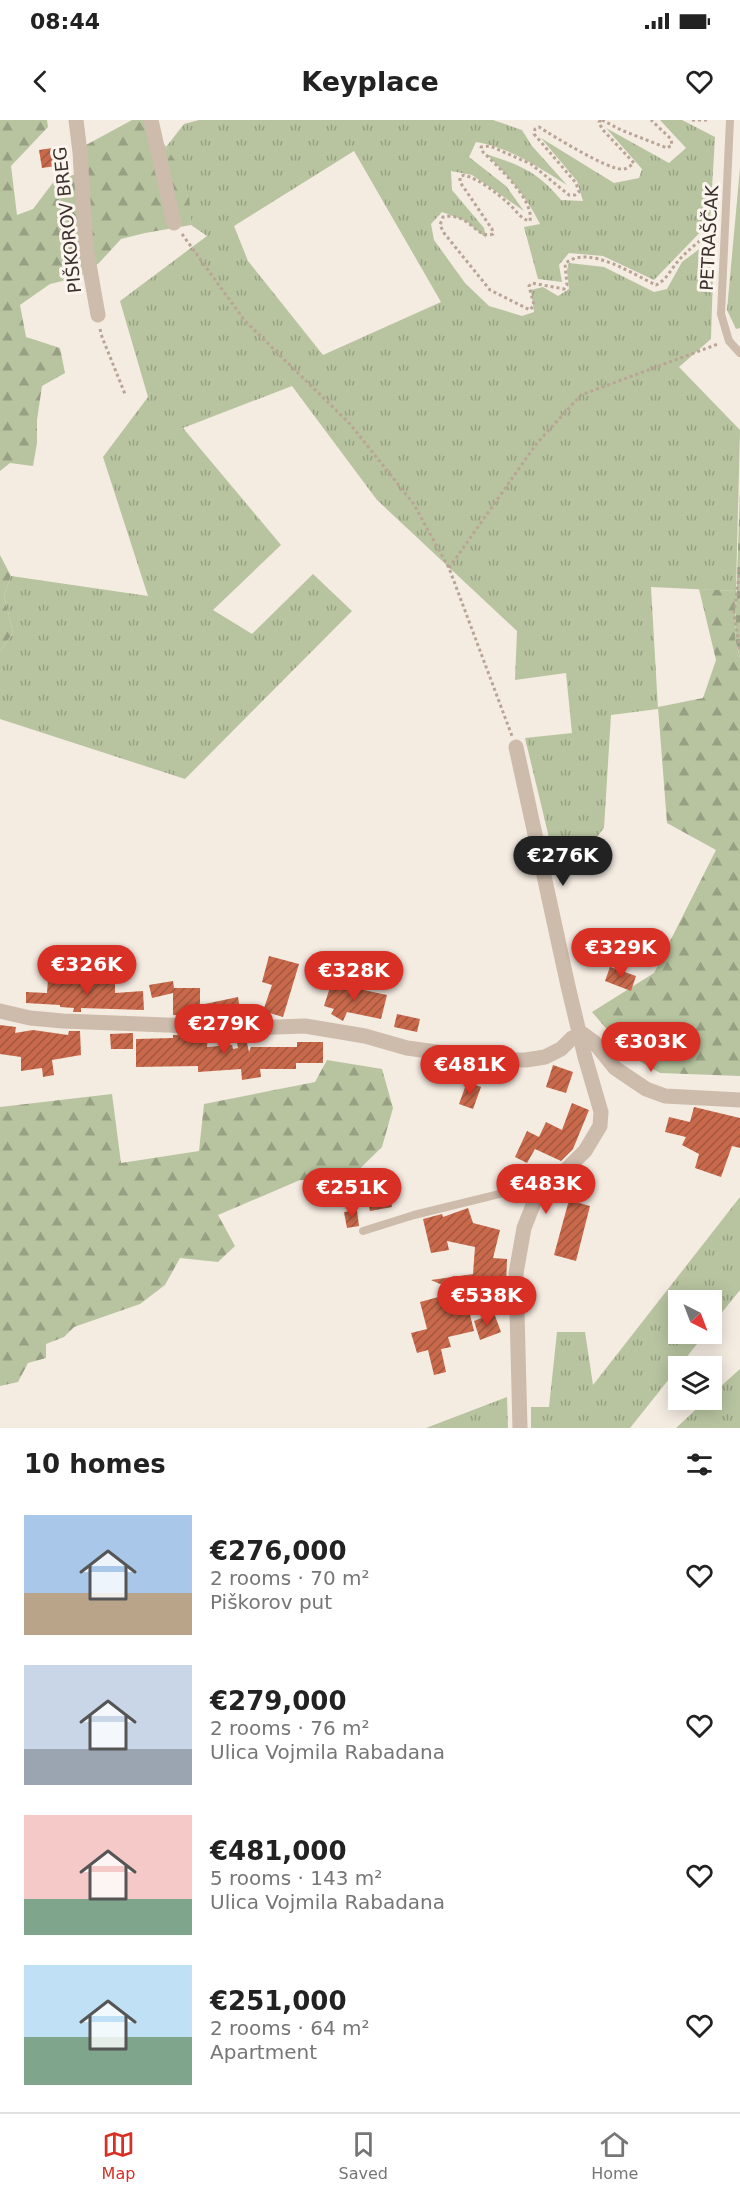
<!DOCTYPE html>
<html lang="en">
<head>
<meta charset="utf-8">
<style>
  body { margin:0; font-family:"DejaVu Sans",sans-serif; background:#f6f6f6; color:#222; height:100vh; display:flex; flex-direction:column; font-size:22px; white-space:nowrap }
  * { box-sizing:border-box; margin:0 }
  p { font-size:20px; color:#767676 }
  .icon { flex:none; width:33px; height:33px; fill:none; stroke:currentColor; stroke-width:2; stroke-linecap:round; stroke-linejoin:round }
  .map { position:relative; height:1308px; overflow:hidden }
  .details { display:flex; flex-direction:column; background:#fff; flex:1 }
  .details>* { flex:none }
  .needle { width:39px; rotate:138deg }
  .tools { position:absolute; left:668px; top:1170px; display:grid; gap:12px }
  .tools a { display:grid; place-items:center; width:54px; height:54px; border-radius:0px; background:#fff; box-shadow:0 3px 15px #0003; font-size:30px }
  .price { position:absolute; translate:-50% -51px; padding:0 14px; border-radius:21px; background:#d93025; color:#fff; font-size:20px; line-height:39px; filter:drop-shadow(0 2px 3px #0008) }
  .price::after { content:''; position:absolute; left:50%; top:36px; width:18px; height:14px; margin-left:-9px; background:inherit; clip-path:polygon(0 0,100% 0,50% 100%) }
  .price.on { background:#222; color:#fff }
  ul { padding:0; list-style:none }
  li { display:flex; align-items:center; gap:18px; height:150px; padding:0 24px }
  li span { display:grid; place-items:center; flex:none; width:168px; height:120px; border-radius:0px; color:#555 }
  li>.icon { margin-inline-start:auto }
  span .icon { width:72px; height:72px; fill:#fffc; stroke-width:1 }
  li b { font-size:26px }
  h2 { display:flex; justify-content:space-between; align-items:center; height:72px; padding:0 24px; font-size:26px }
  .status { display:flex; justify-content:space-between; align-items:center; height:42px; padding:0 30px; background:#fff; direction:ltr }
  .status svg { height:16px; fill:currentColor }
  header { display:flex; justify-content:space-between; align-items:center; height:78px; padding:0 24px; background:#fff; font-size:27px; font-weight:700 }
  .menu { display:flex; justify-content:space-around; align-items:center; height:84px; border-top:2px solid #e0e0e0; background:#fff; font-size:16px; color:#767676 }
  .menu a { display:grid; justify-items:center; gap:3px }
  .menu .on { color:#d93025 }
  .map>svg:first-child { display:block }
  .grass { fill:url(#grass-tufts); fill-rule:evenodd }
  .forest { fill:url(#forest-firs) }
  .cemetery { fill:url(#cemetery-stones) }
  .building { fill:url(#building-hatch) }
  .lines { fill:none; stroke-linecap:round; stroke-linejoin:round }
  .path { stroke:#b9a596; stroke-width:3; stroke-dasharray:3 3; stroke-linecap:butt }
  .service { stroke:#cdbbac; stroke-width:8 }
  .minor { stroke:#cdbbac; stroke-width:15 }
  .tertiary { stroke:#cdbbac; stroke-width:15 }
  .labels { text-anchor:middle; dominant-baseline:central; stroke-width:6; stroke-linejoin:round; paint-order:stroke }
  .street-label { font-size:18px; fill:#3b302b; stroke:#fbf5ee }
</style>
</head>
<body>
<div class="status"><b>08:44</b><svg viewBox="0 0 49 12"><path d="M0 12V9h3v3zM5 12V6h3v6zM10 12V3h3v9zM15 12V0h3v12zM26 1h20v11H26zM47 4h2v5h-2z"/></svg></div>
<header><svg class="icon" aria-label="back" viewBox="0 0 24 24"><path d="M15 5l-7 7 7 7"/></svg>Keyplace<svg class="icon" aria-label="heart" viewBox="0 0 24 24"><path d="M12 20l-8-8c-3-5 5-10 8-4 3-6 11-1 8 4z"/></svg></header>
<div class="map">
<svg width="740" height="1308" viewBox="0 0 740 1308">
  <defs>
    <pattern id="grass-tufts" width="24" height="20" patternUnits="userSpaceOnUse" patternTransform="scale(1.5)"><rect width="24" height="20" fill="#b8c4a0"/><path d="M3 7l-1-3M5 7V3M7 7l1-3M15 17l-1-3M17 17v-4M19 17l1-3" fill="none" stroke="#97a083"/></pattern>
    <pattern id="forest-firs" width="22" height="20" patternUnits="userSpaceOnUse" patternTransform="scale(1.5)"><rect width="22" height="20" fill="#b8c4a0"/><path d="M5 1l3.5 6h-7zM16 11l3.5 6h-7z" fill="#97a083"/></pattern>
    <pattern id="cemetery-stones" width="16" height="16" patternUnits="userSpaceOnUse" patternTransform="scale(1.5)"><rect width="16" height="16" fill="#b8c4a0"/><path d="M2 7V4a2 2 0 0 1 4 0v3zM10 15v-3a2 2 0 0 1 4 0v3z" fill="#97a083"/></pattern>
    <pattern id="building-hatch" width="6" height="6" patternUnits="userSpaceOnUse" patternTransform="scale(1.5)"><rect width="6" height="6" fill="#c8694b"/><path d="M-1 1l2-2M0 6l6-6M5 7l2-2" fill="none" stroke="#a4573f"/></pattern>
  </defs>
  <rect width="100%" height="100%" fill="#f4ebe1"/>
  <g class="grass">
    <path d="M199,0H493L522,10L532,26L567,65C538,47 509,27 476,22L469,37L506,66L524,91L472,55L451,51L452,70L484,108L486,118L466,101L442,92L431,104L434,120L465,163L489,186L522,196L534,192L531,170L543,167L558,176L569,169L567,150L569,143L604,147L654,172L667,169L682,142L714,118L711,219L679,247L740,310L736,471L651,467L658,589L611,595L604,708L560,763L525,618L572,613L566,553L515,560L517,511L377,380L292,266L183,308L281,425L213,490L252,514L313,454L352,491L185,659L0,599V531L13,513L4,475L11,456L148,476L103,337L148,277L120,181L207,116L191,105C189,74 184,54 166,27L184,4ZM354,31L441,182L323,235L248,141L234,106Z"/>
    <path d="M660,0H682L715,17L710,102L654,160L603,136L569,133L559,145L562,162L538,159L524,107L540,104C526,76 508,55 486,34C520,45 538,52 561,80L583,81L577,61L541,18L614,63L639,58L642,49L606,8L669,43L686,28Z"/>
    <polygon points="740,48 740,208 736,209 727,190"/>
    <polygon points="740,1077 740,1170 711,1206 711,1180 678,1180 678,1214 705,1214 630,1308 531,1308 531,1287 549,1287 557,1212 585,1212 593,1265"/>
    <polygon points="740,1249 740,1308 676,1308 706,1280 711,1280 711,1275"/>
    <polygon points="507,1277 508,1308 426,1308"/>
  </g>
  <g class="forest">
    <polygon points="0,0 47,0 48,7 11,46 17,95 33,89 55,60 80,53 75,31 132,0 148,0 178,45 189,75 191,105 145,113 121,119 99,143 79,157 50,164 20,185 26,217 60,228 65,253 42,266 37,300 37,323 33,346 10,343 0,351"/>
    <polygon points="0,435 11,456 4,475 13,513 0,531"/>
    <polygon points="699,469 736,471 735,519 740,538 740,956 660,953 629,935 592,892 654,853 716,730 667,703 658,587 703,578 716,540"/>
    <polygon points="327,940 382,949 393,988 382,1027 344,1064 300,1060 218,1095 235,1126 218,1142 180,1138 165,1165 140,1184 74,1207 64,1217 46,1224 46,1238 28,1243 18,1262 0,1266 0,987 112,974 121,1043 199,1031 204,984 315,962"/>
  </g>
  <polygon class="cemetery" points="740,370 740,538 735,519"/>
  <g class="building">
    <polygon points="59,27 62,45 42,48 39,30"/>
    <polygon points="269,836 299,844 283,897 263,891 272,865 262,862"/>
    <polygon points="610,847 636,856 631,871 605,861"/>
    <polygon points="48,859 82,860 82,862 115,862 115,873 143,871 144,890 81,888 81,892 73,892 74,888 60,887 60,885 26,883 26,872 47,873"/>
    <polygon points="173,861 174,868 200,868 200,885 238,877 241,896 231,898 173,895 173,873 152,878 149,865"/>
    <polygon points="332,861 354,868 387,875 381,899 347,892 343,901 331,894 334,889 324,886"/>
    <polygon points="397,894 420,899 417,912 394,907"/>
    <polygon points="0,905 16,907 15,913 33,910 68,915 69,911 80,911 81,935 52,940 54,955 43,957 42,948 21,951 21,937 0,934"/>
    <polygon points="133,913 133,929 111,929 110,914"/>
    <polygon points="173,915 208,916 207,927 232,925 233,929 238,928 236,917 246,918 249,932 251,927 297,927 297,922 323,922 323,943 296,943 296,949 260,949 261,957 242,960 241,949 198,952 198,946 136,947 136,919 173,918"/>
    <polygon points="553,945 573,952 566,973 546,967"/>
    <polygon points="467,962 481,967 473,989 459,984"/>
    <polygon points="572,983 589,990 573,1029 561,1041 535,1029 527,1043 515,1037 527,1011 539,1017 546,1002 562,1010"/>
    <polygon points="694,987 740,998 740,1028 732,1026 721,1057 695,1048 699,1034 682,1025 686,1017 665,1012 669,997 690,1002"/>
    <polygon points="388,1068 392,1087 370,1091 366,1072"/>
    <polygon points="569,1080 590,1086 576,1141 554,1135"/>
    <polygon points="468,1088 473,1103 500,1110 493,1138 507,1139 506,1168 463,1166 474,1211 448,1217 451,1227 441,1229 446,1252 434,1255 428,1230 417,1233 411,1213 427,1209 420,1182 464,1170 440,1164 431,1160 473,1154 475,1127 447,1121 449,1130 431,1133 423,1099 442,1094 443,1097"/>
    <polygon points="357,1090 359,1106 347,1108 344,1092"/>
    <polygon points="494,1193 501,1212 480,1220 474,1201"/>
  </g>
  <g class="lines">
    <g class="path">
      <path d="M601,0L599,2L602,9L634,43C630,46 626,50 621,49C607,49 553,16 539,7L535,9L534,14L576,63L579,72L575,75H569L531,44L490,26L481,27L483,32C498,47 534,79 530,101C520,99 516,90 508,83C497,73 479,59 464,55L460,57V62L492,109L493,114C476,120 469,91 443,97L440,105L444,113L490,170L530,190L534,185L529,166L532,163L564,169L567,165L565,144C587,123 634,155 656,165C667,160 672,147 680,139C690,128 702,119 714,110"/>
      <polyline points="602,0 621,10 667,28 672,25 671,19 651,0"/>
      <polyline points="692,0 710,0"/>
      <polyline points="182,114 245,201 350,304 413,383 449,448 512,616"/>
      <polyline points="100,209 102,217 125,274"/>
      <polyline points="449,448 537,323 581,275 718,224"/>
      <polyline points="740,449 734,493 740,531"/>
    </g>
    <g class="service">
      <polyline points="730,0 721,194 729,221 740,233"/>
      <polyline points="363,1111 414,1095 528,1067 534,1067 542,1072"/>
    </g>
    <g class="minor">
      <polyline points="76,0 80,32 86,127 98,195"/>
      <polyline points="151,0 174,103"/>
      <polyline points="516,627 568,866 585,937 601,992 600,1006 585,1031 535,1080 524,1108 516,1153 520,1308"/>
    </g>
    <polyline class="tertiary" points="0,891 30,898 63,901 244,908 305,906 365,916 407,928 495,940 526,940 545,937 561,929 572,918 583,914 594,922 615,948 646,969 665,976 740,980"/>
  </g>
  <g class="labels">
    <g class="street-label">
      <text transform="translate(67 100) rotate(-96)">PIŠKOROV BREG</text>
      <text transform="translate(709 118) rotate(-87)">PETRAŠČAK</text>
    </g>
  </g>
</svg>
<div class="tools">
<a><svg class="needle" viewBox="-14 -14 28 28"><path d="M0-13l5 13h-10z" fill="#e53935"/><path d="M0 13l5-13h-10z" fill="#767676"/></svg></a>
<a><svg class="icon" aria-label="layers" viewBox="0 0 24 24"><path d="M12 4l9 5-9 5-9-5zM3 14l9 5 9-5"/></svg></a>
</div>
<b class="price on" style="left:563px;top:767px">€276K</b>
<b class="price" style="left:621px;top:859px">€329K</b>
<b class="price" style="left:87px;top:876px">€326K</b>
<b class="price" style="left:354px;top:882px">€328K</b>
<b class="price" style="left:224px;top:935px">€279K</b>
<b class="price" style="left:651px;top:953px">€303K</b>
<b class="price" style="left:470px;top:976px">€481K</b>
<b class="price" style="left:546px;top:1095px">€483K</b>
<b class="price" style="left:352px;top:1099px">€251K</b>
<b class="price" style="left:487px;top:1207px">€538K</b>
</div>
<section class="details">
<h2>10 homes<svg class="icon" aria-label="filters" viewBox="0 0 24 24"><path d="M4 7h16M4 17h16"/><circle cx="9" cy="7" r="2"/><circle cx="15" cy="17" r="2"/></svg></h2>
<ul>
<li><span style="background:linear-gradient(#a9c7e8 65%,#b9a48a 0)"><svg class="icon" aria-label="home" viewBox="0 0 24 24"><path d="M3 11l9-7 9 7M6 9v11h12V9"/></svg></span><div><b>€276,000</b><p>2 rooms · 70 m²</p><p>Piškorov put</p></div><svg class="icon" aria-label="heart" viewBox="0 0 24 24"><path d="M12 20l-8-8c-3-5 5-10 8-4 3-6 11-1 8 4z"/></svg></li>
<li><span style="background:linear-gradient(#c9d6e8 70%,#9aa5b1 0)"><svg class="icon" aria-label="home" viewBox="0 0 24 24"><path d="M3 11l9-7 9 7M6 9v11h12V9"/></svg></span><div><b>€279,000</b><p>2 rooms · 76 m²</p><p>Ulica Vojmila Rabadana</p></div><svg class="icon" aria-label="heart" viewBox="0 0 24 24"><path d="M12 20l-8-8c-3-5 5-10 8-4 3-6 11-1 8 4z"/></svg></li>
<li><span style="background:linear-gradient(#f6c9c9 70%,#7fa58c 0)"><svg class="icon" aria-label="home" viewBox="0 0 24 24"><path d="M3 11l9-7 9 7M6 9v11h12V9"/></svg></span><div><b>€481,000</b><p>5 rooms · 143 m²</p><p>Ulica Vojmila Rabadana</p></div><svg class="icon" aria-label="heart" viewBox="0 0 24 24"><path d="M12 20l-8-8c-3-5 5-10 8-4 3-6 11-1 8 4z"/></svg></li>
<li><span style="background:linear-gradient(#bfe0f5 60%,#7fa58c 0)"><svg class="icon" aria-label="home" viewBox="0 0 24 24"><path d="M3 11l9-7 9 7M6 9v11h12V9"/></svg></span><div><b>€251,000</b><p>2 rooms · 64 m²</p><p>Apartment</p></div><svg class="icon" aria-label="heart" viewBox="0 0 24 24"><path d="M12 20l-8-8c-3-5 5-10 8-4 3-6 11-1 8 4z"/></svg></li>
</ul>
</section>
<nav class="menu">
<a class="on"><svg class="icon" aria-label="map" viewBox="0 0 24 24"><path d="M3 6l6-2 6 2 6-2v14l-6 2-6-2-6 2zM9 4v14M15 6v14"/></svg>Map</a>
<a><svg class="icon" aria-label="saved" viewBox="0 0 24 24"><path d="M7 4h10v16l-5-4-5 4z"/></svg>Saved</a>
<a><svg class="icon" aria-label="home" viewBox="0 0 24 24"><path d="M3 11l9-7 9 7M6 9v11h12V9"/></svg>Home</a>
</nav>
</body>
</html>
